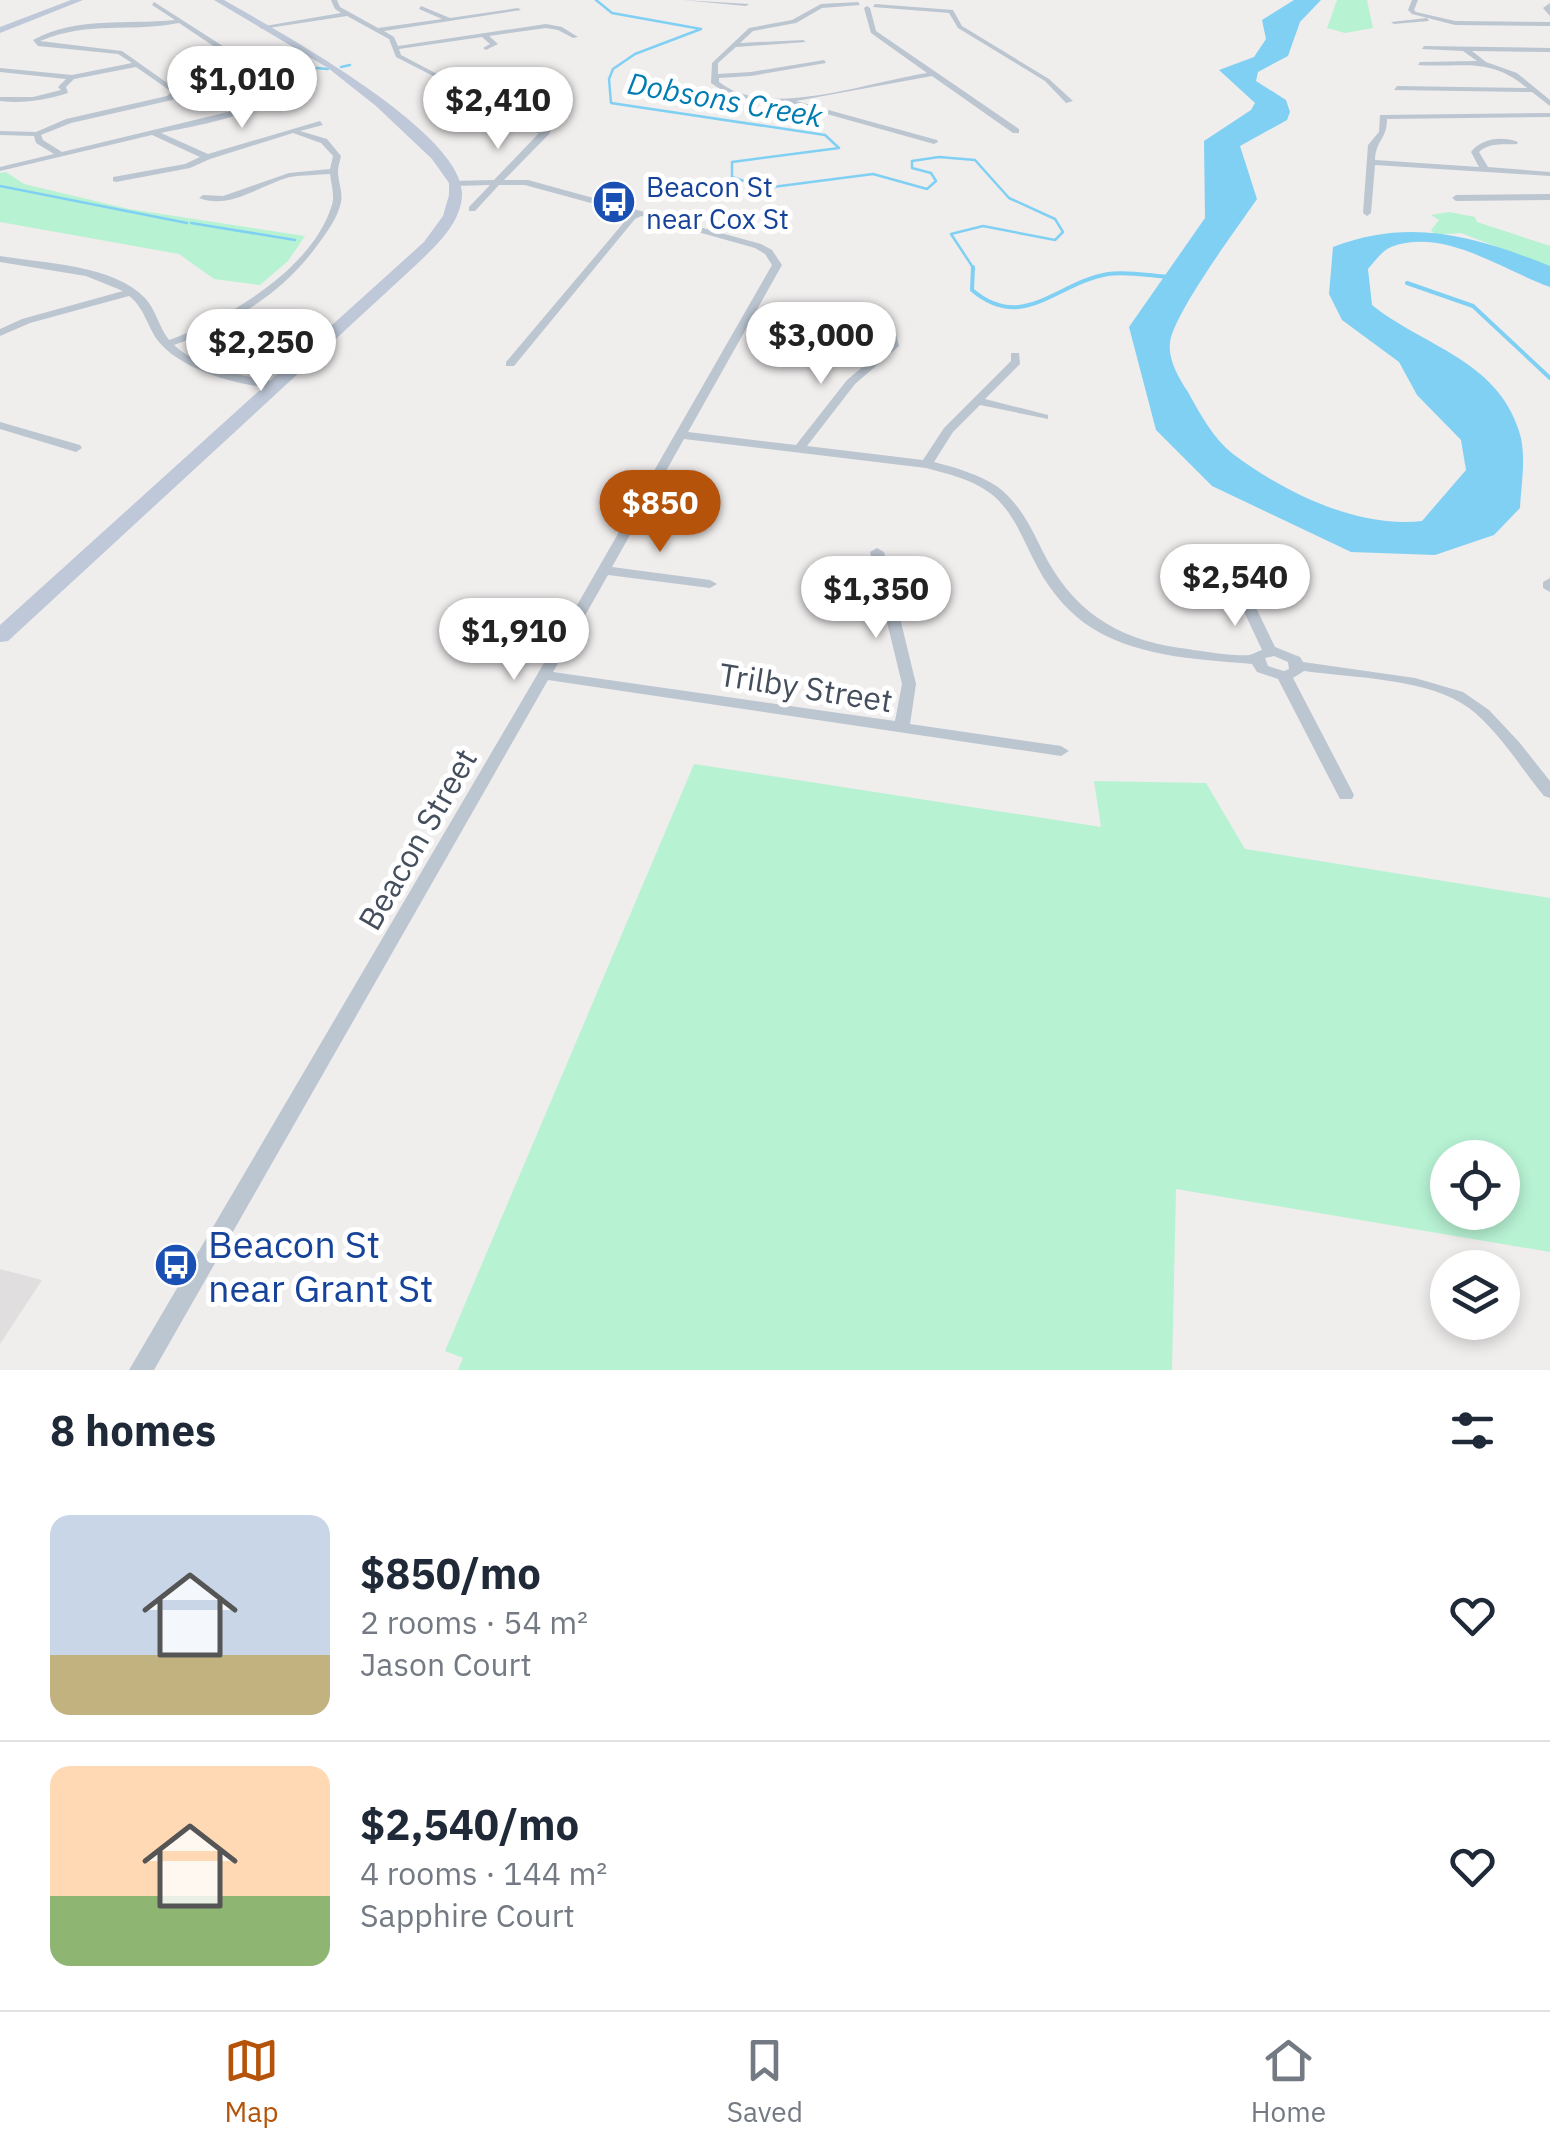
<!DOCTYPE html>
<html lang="en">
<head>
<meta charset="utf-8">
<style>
  body { margin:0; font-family:"IBM Plex Sans",sans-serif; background:#f6f6f7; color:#1f2937; height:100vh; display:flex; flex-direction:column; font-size:38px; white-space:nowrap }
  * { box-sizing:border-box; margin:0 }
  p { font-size:32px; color:#747a83 }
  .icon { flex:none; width:55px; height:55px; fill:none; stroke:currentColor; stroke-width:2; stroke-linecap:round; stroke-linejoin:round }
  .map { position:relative; height:1370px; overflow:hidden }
  .details { display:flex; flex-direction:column; background:#fff; flex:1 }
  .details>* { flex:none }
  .tools { position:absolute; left:1430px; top:1140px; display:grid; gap:20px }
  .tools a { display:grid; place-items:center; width:90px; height:90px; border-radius:50%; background:#fff; box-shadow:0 5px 15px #0003; font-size:50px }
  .price { position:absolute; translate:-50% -85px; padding:0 22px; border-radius:35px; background:#fff; color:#222; font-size:32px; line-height:65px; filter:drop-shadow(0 2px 5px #0008) }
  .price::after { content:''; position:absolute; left:50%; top:60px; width:30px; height:22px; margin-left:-15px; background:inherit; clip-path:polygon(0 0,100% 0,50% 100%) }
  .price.current { background:#b45309; color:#fff }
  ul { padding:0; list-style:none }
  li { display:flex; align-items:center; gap:30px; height:250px; padding:0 50px }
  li+li { border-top:2px solid #e0e1e3 }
  li span { display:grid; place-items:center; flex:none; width:280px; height:200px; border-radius:20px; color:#555 }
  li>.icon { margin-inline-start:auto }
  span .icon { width:120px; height:120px; fill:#fffc; stroke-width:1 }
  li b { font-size:42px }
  h2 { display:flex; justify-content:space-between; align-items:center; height:120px; padding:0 50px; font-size:42px }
  .menu { display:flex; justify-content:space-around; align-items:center; height:140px; border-top:2px solid #e0e1e3; background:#fff; font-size:28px; color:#747a83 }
  .menu a { display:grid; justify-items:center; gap:5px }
  .menu .current { color:#b45309 }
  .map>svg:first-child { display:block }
  .education { fill:#e1dedf }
  .green { fill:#b7f2d3; fill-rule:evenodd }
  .water { fill:#80d0f3 }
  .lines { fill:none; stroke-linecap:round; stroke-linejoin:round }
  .stream-far1 { stroke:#80d0f3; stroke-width:2.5 }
  .stream { stroke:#80d0f3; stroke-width:4 }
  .street { fill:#bcc6d1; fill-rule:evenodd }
  .secondary { fill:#bec8d8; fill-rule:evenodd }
  .labels { text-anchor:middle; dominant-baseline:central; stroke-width:10; stroke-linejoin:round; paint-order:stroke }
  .far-transit-label { font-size:28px; fill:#164399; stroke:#fff; text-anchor:start }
  .far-water-label { font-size:30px; font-style:italic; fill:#017cb2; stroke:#fff }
  .street-label { font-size:32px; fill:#444e5c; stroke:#fff }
  .near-transit-label { font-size:38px; fill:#164399; stroke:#fff; text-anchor:start }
</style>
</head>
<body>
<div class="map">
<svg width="1550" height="1370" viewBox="0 0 1550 1370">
  <rect width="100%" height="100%" fill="#f0eded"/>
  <polygon class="education" points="0,1269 42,1280 0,1344"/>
  <g class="green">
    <polygon points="1337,0 1367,0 1373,28 1345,33 1327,28"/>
    <polygon points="6,172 24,184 129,209 305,236 288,261 260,285 214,279 179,254 0,222 0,173"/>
    <polygon points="1449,212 1475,217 1477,222 1550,246 1550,267 1461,233 1435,235 1431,230 1439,220 1431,215"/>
    <path d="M694,764L1101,827L1094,781L1206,783L1245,849L1550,898V1252L1176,1189L1172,1370H458L463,1358L445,1351ZM1448,1158H1502V1212H1448Z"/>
  </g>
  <path class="water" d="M1294,0H1321L1300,22L1288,56L1258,72L1256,81L1286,100L1290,112L1287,120L1240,146L1257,199C1238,227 1173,314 1170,343C1168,360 1179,378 1188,392C1200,414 1213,438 1233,454C1285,493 1357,528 1422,521L1466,470L1461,440L1417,395L1399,362L1342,320L1329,294L1333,247C1412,217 1476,237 1550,266V287C1502,270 1444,227 1391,247C1383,250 1374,262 1368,269L1372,305C1423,346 1497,360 1519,431C1527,454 1521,485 1520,508L1494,535L1435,555L1351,552L1212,486L1156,430L1129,327L1205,218L1204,141L1251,110L1255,103L1219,70L1254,57L1266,39L1262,20Z"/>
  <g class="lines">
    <g class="stream-far1">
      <polyline points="596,0 612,13 701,29 635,54 613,69 609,79 611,103 825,135 839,148 732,162 732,177 765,188 873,174 927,189 936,181 931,173 912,168 912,161 939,157 975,160 1009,198 1055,219 1063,232 1055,240 983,226 951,234 974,269"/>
      <polyline points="341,67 350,65"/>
      <polyline points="317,68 328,69"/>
      <polyline points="0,186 187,223"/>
      <polyline points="191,223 295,240"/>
    </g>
    <g class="stream">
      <path d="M973,267L972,290C1023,333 1056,283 1108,274C1127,271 1152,276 1171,277"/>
      <polyline points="1407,283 1473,306 1550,378"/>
    </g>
    <g class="street">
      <polygon points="331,0 337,0 340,7 378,28 442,19 419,9 421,6 450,18 518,8 521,10 384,31 394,37 398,46 546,24 562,27 578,37 573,38 558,30 546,28 489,36 498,44 486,50 483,48 490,44 482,37 399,49 401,55 441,76 439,79 396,57 389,39 347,16 262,29 259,27 341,13 335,9"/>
      <polygon points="682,0 749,4 746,6"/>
      <polygon points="1412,0 1418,0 1414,10 1416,12 1455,21 1550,22 1550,26 1455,25 1412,14 1408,10"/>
      <path d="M154,2L276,80L280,86C267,116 191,126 161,133L208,154L320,121L323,125L300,131L327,139L341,156C340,161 338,166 338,171C338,182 343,192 341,202C338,217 327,232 319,243C283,294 231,324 174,345C204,372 244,375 282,383V387C245,389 183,371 159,342C147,327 145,308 129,296L30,323L0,336V329L22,319L123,291L86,276L0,262V256C43,263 114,265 145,298C156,310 159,327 169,340C228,318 312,270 332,205C335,195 331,184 330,174C317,175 303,175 290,177C260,185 230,210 199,198L203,195L223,196L289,173L330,169L333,156L321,143L293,133L210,159L190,168L116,182L113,181V177L185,164L200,157L152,135L0,171V167L54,154L36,143L34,136L0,135V131L36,132L66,119L167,96L172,92L136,67L74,79L66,87L68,93C45,100 24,104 0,101V97H33L61,90L58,87L66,79L0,72V68L72,75L132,63L118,54L38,46L33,40C76,16 127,25 175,20L152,5ZM179,23L270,84L272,86L269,94L232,111L62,152L43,140L41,135L71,123L172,100L180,92L122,51L40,41C91,20 129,33 179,23Z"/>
      <path d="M858,2L860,5L822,8L796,23L753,31L740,43L803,40L806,42L736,47L718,63V74L751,72L824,60L826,63L751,76L719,78V82C725,86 732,91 740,93C791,111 874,81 927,73L871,33L864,8L867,6L870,8L876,31L1019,129V133H1013L932,76L796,101L937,140L938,142L934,144L784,102C757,102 734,99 711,83L712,63L749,28L792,20L821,4Z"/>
      <polygon points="1550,3 1550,16 1543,8"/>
      <polygon points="875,4 953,10 962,26 1049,79 1073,101 1066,103 1045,81 958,28 949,13 873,7"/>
      <polygon points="1427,18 1429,21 1394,24 1391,22"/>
      <path d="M1424,46L1550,48V52L1472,51L1486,62L1517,73L1550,100V106L1532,92L1394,90L1397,86L1527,88C1490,56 1461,68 1418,65L1420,62L1477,61L1463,51L1422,49Z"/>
      <path d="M444,95L471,115L542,129L550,120H556L549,134L504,180H528L761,244L772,250L782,265L688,432L796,445L847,380L889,345L887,338L876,330L881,327L896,335L899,346L855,384L807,446L923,460L944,428L1011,361V353H1019L1020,364L985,399L1048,415V419L980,405L953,432L934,462C956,468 979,474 998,487C1019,503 1031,527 1042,550C1072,610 1114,638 1180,648C1196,650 1234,657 1249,655C1254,654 1258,651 1262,650L1233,588L1235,585H1245L1275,647L1300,657L1303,662L1415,678L1463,692L1489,710L1519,742L1550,781V798L1544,796C1520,767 1499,731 1469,708C1428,678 1353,678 1304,671L1293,678L1354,795L1352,799H1340L1278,679L1257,672L1252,664C1195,659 1131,657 1083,622C1065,608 1050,590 1039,570C1024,543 1015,512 990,493C971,479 948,474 926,468L684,439L612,567L710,580L717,584L710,588L608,575L553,672L895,721L902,684L870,552L877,548L884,552L916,684L910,724L1061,746L1069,751L1061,756L548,680L154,1370H129L537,675L772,265L765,254L755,248L641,216L635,219L514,366H506V362L631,214L525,185H499L475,211H469V207L490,185L455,186L451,183L452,181L494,180L539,133L466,119L441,99ZM1274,656L1288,662L1289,669L1284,671L1268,666L1265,658Z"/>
      <path d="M1550,113V117L1387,119C1387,140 1376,139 1375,160L1479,167L1471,152C1482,138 1502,136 1518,142L1517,144C1503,145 1490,142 1479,152L1488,167L1550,172V176L1375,165L1371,213L1367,216L1363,213L1368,145L1379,132L1380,115Z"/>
      <polygon points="1550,194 1550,200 1456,201 1452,198 1456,195"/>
      <polygon points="0,422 80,445 82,448 76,452 0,429"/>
      <polygon points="1550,578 1550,592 1543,588 1543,582"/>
    </g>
    <g class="secondary">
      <polygon points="71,0 83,0 0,33 0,27"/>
      <path d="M214,0H224C274,29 465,132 462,195C461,223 436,246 417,264L8,641L0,642V625L281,371L231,375L223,370L225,367L290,363L424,242L443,216L449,195V183L432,159L376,106L328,68Z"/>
    </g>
  </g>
  <defs>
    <g id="bus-disc" transform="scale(2.25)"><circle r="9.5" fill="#1a4fb4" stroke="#fff"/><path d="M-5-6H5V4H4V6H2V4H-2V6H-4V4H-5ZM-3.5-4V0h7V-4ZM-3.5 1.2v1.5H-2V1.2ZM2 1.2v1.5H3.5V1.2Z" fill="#fff"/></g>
  </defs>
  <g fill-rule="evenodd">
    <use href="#bus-disc" x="614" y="202"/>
    <use href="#bus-disc" x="176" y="1265"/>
  </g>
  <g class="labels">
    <g class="far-transit-label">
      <text x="646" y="186">Beacon St<tspan x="646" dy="32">near Cox St</tspan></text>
    </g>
    <g class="far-water-label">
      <text transform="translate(725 99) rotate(10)">Dobsons Creek</text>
    </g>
    <g class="street-label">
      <text transform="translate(806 687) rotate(9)">Trilby Street</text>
      <text transform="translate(417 839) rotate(-60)">Beacon Street</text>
    </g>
    <g class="near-transit-label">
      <text x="208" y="1243">Beacon St<tspan x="208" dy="44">near Grant St</tspan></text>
    </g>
  </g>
</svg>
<div class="tools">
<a><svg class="icon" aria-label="locate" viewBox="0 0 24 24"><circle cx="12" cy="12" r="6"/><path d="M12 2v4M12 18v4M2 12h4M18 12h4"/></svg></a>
<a><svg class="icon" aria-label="layers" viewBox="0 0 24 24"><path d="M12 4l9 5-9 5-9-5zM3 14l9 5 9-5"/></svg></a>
</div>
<b class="price" style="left:242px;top:131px">$1,010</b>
<b class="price" style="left:498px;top:152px">$2,410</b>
<b class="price" style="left:821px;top:387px">$3,000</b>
<b class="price" style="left:261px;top:394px">$2,250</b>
<b class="price current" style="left:660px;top:555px">$850</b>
<b class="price" style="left:1235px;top:629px">$2,540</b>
<b class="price" style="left:876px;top:641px">$1,350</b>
<b class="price" style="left:514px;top:683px">$1,910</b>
</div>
<section class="details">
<h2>8 homes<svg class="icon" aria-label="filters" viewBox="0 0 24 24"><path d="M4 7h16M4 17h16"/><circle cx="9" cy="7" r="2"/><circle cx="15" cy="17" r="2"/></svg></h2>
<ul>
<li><span style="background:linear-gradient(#c9d6e8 70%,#c2b280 0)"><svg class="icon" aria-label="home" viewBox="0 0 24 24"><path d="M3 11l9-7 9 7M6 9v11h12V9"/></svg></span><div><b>$850/mo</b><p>2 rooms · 54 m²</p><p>Jason Court</p></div><svg class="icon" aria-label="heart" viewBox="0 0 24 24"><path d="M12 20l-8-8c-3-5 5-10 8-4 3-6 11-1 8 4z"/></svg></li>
<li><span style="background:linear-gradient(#ffd9b3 65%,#8fb573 0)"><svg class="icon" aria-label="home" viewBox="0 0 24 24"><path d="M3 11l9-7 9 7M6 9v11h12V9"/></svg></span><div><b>$2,540/mo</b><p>4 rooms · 144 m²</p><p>Sapphire Court</p></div><svg class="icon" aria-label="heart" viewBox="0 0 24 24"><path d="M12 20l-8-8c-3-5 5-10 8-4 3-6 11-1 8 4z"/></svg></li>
</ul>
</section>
<nav class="menu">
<a class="current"><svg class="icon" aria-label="map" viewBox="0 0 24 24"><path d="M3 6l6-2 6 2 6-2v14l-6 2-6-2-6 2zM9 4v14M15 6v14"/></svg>Map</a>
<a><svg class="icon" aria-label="saved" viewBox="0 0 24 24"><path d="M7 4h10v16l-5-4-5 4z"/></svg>Saved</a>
<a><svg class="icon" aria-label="home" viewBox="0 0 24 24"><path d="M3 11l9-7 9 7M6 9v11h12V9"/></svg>Home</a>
</nav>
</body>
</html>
